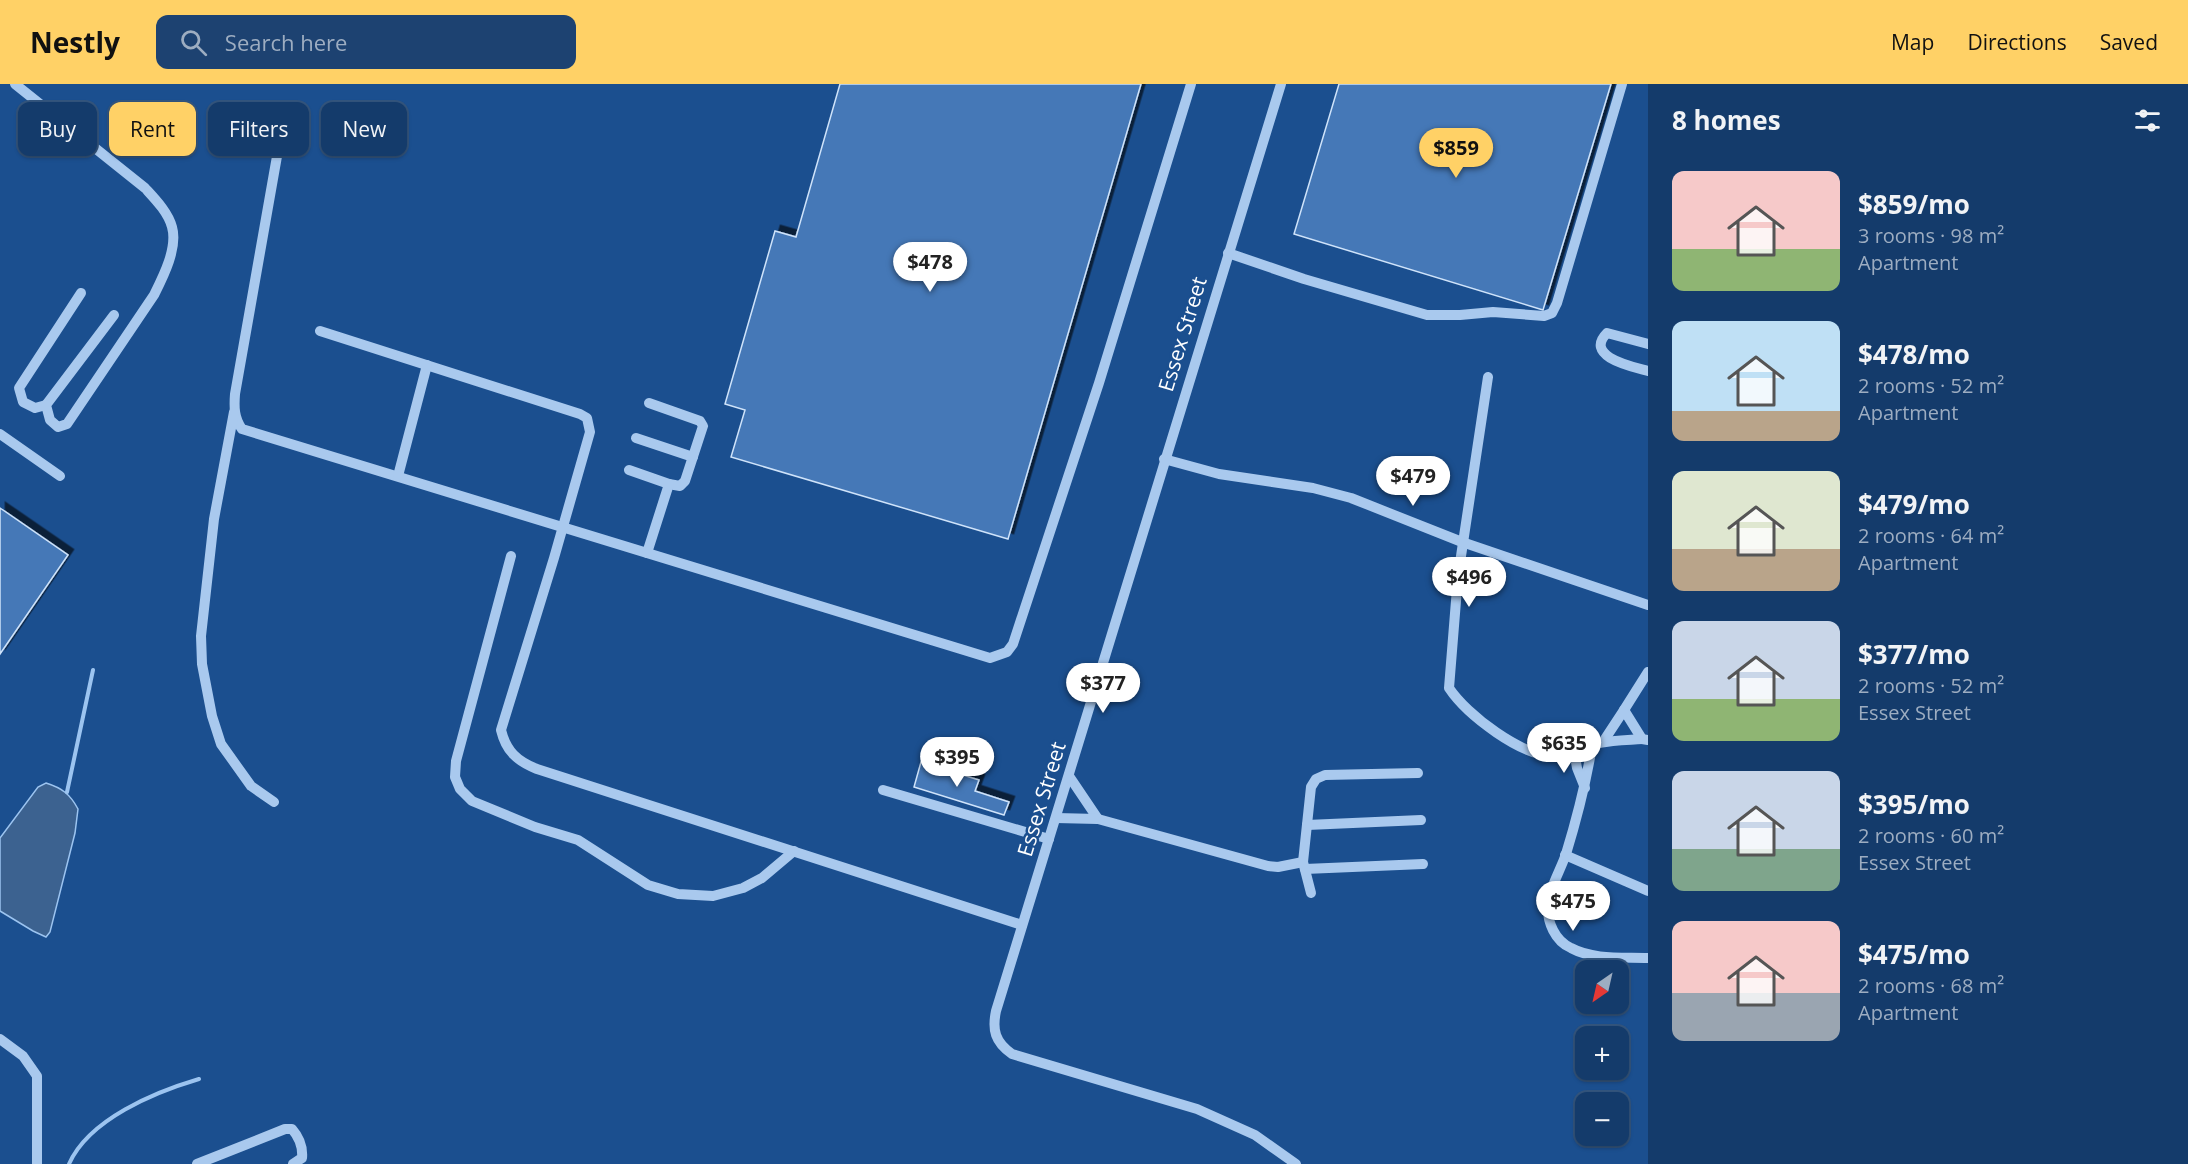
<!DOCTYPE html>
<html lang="en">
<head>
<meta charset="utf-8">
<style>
  body { margin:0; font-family:"Open Sans",sans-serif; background:#1d4271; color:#f1f3f6; height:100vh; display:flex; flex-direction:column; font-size:22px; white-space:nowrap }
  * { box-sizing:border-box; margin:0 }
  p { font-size:20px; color:#9dadc1 }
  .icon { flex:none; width:33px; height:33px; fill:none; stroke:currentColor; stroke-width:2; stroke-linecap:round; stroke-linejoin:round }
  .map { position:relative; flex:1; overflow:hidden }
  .panel { display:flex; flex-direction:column; background:#143b6b; width:540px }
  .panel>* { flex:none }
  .hud { position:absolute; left:18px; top:18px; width:570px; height:54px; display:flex; gap:12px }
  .needle { width:39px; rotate:214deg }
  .tools { position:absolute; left:1575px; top:876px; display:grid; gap:12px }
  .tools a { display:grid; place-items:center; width:54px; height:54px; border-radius:12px; background:#143b6b; box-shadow:0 2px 4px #0004,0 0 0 2px #33557e; font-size:30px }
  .price { position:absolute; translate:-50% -51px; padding:0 14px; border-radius:21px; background:#fff; color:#222; font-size:20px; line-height:39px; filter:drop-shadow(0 2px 3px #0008) }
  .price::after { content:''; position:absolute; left:50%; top:36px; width:18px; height:14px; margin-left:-9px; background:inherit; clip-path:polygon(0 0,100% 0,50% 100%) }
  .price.active { background:#ffd166; color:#111 }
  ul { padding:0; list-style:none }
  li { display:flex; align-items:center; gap:18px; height:150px; padding:0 24px }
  li span { display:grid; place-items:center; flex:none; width:168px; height:120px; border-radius:12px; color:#555 }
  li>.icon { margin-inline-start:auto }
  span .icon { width:72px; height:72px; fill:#fffc; stroke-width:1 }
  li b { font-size:26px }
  h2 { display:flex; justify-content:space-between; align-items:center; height:72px; padding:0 24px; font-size:26px }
  .chip { padding:0 21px; border-radius:12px; background:#143b6b; box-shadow:0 2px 4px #0004,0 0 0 2px #33557e; font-size:21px; line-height:54px }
  .chip.active { background:#ffd166; color:#111 }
  header { display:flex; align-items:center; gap:36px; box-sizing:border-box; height:84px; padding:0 30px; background:#ffd166; color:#111 }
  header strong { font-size:28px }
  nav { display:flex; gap:33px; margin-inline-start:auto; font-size:21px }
  .search { width:420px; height:54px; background:#1d4271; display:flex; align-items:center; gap:15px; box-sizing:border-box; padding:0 21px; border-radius:12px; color:#9dadc1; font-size:22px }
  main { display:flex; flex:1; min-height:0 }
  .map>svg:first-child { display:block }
  .water { fill:#3c6290; stroke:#9cc4f0; stroke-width:1.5 }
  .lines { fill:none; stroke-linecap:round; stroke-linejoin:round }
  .stream { stroke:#9cc4f0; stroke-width:4 }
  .building { fill:#4478b7; stroke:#cfe3fa; stroke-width:1.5; filter:url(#shadow) }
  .minor { stroke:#a9c9ee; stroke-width:10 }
  .labels { text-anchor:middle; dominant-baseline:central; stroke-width:5; stroke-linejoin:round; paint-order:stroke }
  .street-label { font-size:21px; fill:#fff; stroke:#1b4f8f }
</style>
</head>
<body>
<header>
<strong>Nestly</strong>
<div class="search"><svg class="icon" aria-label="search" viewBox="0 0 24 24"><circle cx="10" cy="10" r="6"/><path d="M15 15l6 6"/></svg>Search here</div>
<nav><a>Map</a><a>Directions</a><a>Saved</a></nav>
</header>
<main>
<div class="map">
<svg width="1648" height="1080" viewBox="0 0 1648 1080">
  <defs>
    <filter id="shadow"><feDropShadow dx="5.5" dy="-5.5" stdDeviation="0" flood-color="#0009"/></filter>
  </defs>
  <rect width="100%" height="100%" fill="#1b4f8f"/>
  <path class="water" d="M46,699C62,704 70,710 78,725L75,749L50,848L46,853L33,847L0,827V754L38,703Z"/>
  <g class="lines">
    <g class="stream">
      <polyline points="67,708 93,586"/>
      <path d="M69,1080C89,1035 155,1008 199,995"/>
    </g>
  </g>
  <g class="building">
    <polygon points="840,0 1141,0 1008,455 731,373 745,326 725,320 775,147 796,153"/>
    <polygon points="1339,0 1611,0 1543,226 1294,150"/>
    <polygon points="0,424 68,471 0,570"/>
    <polygon points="921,678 979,696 975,707 1009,718 1004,731 914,703"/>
  </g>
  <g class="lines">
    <g class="minor">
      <path d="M15,0L145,104C155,115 168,128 172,143C178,164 163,193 154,211L67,340L58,343L50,336L46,321L114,231"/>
      <path d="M1281,0C1184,308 1092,618 996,927C992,946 995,958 1012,970L1197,1025L1255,1051L1296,1080"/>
      <path d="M285,27L235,310C234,323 234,334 242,345L990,574L1007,568L1013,560L1099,299L1191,0"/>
      <polyline points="1228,169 1304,195 1427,231 1460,231 1493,228 1544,232 1552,229 1557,219 1622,0"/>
      <path d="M320,247L580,330L587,334L590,348L554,474L501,646C506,667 517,677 537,685L1022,841"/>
      <path d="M1648,260L1607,249C1583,273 1634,283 1648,287"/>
      <path d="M1488,293L1458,492L1449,604C1467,631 1522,673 1555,672C1571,671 1585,664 1600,659C1613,656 1628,656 1642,655"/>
      <polyline points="649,319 700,337 703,342 685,397 680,402 669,400"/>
      <polyline points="46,321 35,324 23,318 19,304 81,209"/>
      <polyline points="234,328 214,435 201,552 202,580 212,632 221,660 251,702 274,718"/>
      <polyline points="0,350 60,392"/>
      <polyline points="636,354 693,373"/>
      <polyline points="1164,375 1219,390 1313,404 1351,414 1462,458 1648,521"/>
      <polyline points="629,386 669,400 647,469"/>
      <polyline points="398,392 427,281"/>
      <polyline points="511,472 456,677 455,693 460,705 472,717 535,743 578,756 648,801 678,810 713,812 743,804 762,794 794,767"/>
      <polyline points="1648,656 1642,655 1624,626 1648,588"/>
      <polyline points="1603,658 1624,626"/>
      <path d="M1592,662C1586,699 1577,734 1566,770C1561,785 1548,807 1548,822C1547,838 1555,857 1571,864C1593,876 1623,873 1648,874"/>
      <polyline points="1574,667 1577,684 1585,704"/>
      <polyline points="1069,692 1098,735"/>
      <polyline points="883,706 1049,755"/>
      <polyline points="1056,734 1098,735 1268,782 1278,783 1303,778"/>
      <polyline points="1307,741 1421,736"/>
      <polyline points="1565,771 1648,807"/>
      <polyline points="1305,785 1423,780"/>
      <polyline points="1311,809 1303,778 1311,703 1316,695 1325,691 1418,689"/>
      <polyline points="0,955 23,972 37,992 37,1080"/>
      <path d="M197,1080L285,1045H292C299,1053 303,1063 302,1074L293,1080"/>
    </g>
  </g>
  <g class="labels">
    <g class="street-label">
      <text transform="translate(1182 250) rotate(-73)">Essex Street</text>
      <text transform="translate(1041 715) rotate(-73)">Essex Street</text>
    </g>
  </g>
</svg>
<div class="tools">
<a><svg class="needle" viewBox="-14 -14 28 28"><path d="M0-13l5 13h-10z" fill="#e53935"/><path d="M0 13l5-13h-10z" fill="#9dadc1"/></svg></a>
<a>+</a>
<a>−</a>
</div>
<b class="price active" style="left:1456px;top:95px">$859</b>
<b class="price" style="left:930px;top:209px">$478</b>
<b class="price" style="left:1413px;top:423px">$479</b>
<b class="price" style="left:1469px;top:524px">$496</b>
<b class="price" style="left:1103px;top:630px">$377</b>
<b class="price" style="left:1564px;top:690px">$635</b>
<b class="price" style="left:957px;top:704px">$395</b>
<b class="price" style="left:1573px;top:848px">$475</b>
<div class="hud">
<a class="chip">Buy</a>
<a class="chip active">Rent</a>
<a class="chip">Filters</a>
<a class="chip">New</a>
</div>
</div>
<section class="panel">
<h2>8 homes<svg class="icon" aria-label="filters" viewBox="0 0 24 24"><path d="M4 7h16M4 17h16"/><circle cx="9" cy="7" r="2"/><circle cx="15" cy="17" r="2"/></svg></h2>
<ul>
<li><span style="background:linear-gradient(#f6c9c9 65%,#8fb573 0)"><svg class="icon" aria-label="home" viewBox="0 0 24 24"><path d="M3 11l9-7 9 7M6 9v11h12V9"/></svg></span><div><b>$859/mo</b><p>3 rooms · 98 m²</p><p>Apartment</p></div></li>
<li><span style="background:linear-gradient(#bfe0f5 75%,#b9a48a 0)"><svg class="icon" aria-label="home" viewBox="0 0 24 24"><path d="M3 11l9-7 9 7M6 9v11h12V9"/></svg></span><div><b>$478/mo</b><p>2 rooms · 52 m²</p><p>Apartment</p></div></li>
<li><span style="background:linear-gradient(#dfe7d0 65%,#b9a48a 0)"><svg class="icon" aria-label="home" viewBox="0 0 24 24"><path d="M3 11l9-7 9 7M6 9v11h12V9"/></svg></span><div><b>$479/mo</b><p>2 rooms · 64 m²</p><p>Apartment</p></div></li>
<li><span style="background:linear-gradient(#c9d6e8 65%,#8fb573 0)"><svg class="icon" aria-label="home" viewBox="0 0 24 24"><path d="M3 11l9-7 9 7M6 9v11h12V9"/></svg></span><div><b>$377/mo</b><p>2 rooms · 52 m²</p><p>Essex Street</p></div></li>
<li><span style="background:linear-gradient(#c9d6e8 65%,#7fa58c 0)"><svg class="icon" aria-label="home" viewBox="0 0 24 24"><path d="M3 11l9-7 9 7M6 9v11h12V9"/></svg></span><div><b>$395/mo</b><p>2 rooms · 60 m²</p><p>Essex Street</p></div></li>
<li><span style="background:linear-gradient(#f6c9c9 60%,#9aa5b1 0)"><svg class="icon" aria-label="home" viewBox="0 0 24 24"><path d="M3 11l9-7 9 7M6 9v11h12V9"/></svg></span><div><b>$475/mo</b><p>2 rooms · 68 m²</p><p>Apartment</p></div></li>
</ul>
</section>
</main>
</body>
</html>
